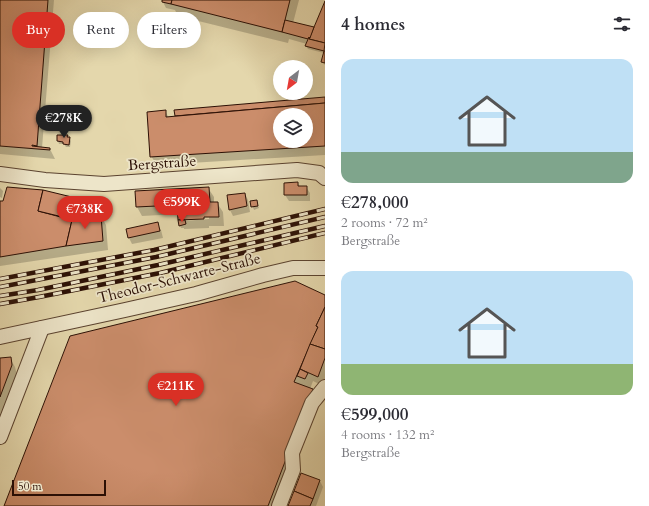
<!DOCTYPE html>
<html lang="en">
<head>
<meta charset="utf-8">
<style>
  body { margin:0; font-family:Cardo,serif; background:#f2f2f3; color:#2b2b33; height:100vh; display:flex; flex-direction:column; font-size:15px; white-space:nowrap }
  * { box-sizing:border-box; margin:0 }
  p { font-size:13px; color:#7c7c81 }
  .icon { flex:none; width:22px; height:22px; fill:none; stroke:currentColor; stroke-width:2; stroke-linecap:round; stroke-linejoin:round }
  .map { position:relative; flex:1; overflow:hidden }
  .sheet { display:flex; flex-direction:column; background:#fff; width:324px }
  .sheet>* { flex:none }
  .top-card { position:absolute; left:12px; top:12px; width:253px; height:36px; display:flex; gap:8px }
  .needle { width:26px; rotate:211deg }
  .tools { position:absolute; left:273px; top:60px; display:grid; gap:8px }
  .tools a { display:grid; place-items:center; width:40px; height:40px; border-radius:50%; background:#fff; box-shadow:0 4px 16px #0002; font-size:20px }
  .scale { position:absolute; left:12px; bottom:10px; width:94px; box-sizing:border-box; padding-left:4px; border:2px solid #2c1005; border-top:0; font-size:11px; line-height:14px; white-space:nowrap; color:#2c1005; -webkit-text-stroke:3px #ede5c9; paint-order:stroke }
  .price { position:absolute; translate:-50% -34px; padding:0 9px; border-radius:14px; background:#d93025; color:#fff; font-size:13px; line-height:26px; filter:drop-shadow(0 1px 2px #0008) }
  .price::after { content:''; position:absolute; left:50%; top:24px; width:12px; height:9px; margin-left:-6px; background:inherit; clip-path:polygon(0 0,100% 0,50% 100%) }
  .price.current { background:#222; color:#fff }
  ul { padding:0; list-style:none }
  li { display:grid; align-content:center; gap:8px; height:212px; padding:0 16px }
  li span { display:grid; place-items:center; height:124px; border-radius:12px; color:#555 }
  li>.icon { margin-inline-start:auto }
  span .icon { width:72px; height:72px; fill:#fffc; stroke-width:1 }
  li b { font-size:17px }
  h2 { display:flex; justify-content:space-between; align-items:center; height:48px; padding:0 16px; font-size:17px }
  .chip { padding:0 14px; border-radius:18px; background:#fff; box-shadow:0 4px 16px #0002; font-size:14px; line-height:36px }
  .chip.current { background:#d93025; color:#fff }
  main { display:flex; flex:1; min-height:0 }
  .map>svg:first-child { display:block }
  .shadow { fill:#0003; fill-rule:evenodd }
  .building { fill:#cb8d6b; stroke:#2c1005; fill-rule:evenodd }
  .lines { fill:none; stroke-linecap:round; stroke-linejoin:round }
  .minor-casing { stroke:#5a422f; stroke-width:16 }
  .minor { stroke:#ede5c9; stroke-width:14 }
  .rail-casing { stroke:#2c1005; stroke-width:4.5 }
  .rail { stroke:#ede5c9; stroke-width:3; stroke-dasharray:9; stroke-linecap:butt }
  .labels { text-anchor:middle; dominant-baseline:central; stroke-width:3.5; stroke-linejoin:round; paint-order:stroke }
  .street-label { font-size:15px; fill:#2c1005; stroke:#ede5c9 }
</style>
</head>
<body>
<main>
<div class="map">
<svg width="325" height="506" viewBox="0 0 325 506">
  <rect width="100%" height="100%" fill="#e4d7ac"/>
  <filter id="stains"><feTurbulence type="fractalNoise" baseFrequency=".005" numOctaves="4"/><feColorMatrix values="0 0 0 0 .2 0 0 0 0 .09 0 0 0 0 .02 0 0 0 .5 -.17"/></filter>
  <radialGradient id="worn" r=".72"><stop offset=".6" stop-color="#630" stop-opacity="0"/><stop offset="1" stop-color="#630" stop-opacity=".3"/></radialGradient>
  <g class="shadow">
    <polygon points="0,0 54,0 42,148 50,149 55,159 0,154"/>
    <polygon points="163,0 299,0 293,23 314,29 325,3 325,65 322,62 324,53 308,49 306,46 307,44 289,39 288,43 178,16 175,10 166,8 163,2"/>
    <path d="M325,98V155L157,165L151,156L165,111L169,118L176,117L175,111ZM280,115H306V141H280Z"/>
    <polygon points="67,136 71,141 70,147 66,147 64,144 59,144 58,141"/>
    <polygon points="298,183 300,187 306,187 310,193 310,201 289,201 285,195"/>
    <polygon points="0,188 3,191 2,198 0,197"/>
    <path d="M208,188L214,197V203H217L223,212L224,226H209V228L184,229V228H181L180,226L179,214L142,216L137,207ZM209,217V219L184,221V219Z"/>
    <polygon points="245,194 248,200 250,212 233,216 230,210"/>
    <polygon points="79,200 86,212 85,217 101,216 106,225 108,250 0,266 0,202"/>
    <polygon points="256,201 259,208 254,210 251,202"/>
    <polygon points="157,224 161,230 163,238 132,244 129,238"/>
    <polygon points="325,296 325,380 323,386 313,381 310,389 312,390 318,399 276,506 5,506"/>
    <polygon points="10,358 15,367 17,375 0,418 0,359"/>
    <polygon points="320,481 323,487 316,506 289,506"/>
  </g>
  <g class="building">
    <polygon points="0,0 48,0 37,146 32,145 32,146 50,148 50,150 0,146"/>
    <polygon points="162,0 172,0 171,4 162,2"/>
    <polygon points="172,0 290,0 282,32 171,4"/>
    <polygon points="325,1 325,43 309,39"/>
    <polygon points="285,20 314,27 310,38 309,37 308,39 282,32"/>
    <polygon points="309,37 310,38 309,39 325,43 324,51 305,46"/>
    <polygon points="324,51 325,51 325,63 321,62"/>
    <polygon points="325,97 325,103 175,116 174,110"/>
    <path d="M325,103V146L150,157L147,112L166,110V117ZM280,115H306V141H280Z"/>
    <polygon points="57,135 68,135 67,137 70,137 69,145 63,144 63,142 57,141"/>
    <polygon points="298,182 298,186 307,186 307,195 284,195 284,183"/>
    <polygon points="7,187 43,190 38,211 72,220 66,246 0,257 0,201 3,201"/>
    <polygon points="209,187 210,202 218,202 219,217 204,217 204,219 178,220 177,205 136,207 135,191"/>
    <polygon points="43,190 80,199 75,220 38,211"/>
    <polygon points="245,193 247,206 229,210 227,195"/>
    <polygon points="257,200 258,206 251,207 250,201"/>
    <polygon points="76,213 85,216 101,215 103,241 66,246 72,220 75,220"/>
    <polygon points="178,220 185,220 186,224 179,226"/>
    <polygon points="158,222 160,231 128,238 126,229"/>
    <polygon points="295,281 325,295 325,307 316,326 318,327 294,382 313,389 268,506 4,506 70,336"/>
    <polygon points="325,307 325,349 310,344 318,327 316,326"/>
    <polygon points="310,344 325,349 325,358 318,377 300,369"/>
    <polygon points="11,357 12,365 0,397 0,358"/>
    <polygon points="300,369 308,373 305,379 297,376"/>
    <polygon points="301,473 320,480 313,499 294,491"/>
    <polygon points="294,491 313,499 310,506 288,506"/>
  </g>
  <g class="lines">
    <g class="minor-casing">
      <g id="minor">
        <polyline points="0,174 45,180 104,184 297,170 319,173 325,178"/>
        <polyline points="0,337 125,310 196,294 263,275 293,268 325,268"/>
        <polyline points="0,437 42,328"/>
        <polyline points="279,506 293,470 292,453 312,403 325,387"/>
      </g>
    </g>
    <use href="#minor" class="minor"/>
    <g class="rail-casing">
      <g id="rail">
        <polyline points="0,279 154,250 325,209"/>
        <polyline points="0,287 156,257 325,217"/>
        <polyline points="0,296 38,290 158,265 325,226"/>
        <polyline points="0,304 39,297 160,273 325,233"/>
      </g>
    </g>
    <use href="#rail" class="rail"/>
  </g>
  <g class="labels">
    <g class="street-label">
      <text transform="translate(162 163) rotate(-4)">Bergstraße</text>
      <text transform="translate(179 278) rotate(-14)">Theodor-Schwarte-Straße</text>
    </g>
  </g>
  <rect width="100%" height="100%" filter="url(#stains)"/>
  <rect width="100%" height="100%" fill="url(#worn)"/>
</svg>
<div class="tools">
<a><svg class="needle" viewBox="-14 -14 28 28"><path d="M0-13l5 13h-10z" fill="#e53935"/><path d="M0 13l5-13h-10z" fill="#7c7c81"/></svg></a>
<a><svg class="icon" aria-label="layers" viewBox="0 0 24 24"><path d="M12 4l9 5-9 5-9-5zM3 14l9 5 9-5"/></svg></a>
</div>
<div class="scale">50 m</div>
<b class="price current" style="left:64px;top:139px">€278K</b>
<b class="price" style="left:182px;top:223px">€599K</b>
<b class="price" style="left:85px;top:230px">€738K</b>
<b class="price" style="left:176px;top:407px">€211K</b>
<div class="top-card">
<a class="chip current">Buy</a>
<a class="chip">Rent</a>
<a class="chip">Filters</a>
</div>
</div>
<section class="sheet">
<h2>4 homes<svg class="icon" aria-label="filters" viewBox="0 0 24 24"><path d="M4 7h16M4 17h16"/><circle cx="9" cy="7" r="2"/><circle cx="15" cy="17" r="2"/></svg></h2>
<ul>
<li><span style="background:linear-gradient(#bfe0f5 75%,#7fa58c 0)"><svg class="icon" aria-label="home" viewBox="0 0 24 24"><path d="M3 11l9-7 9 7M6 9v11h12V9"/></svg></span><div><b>€278,000</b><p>2 rooms · 72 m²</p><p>Bergstraße</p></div></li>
<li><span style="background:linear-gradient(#bfe0f5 75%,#8fb573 0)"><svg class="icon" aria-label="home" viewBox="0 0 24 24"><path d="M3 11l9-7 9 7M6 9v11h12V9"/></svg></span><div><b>€599,000</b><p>4 rooms · 132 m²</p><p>Bergstraße</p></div></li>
</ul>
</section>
</main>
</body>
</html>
